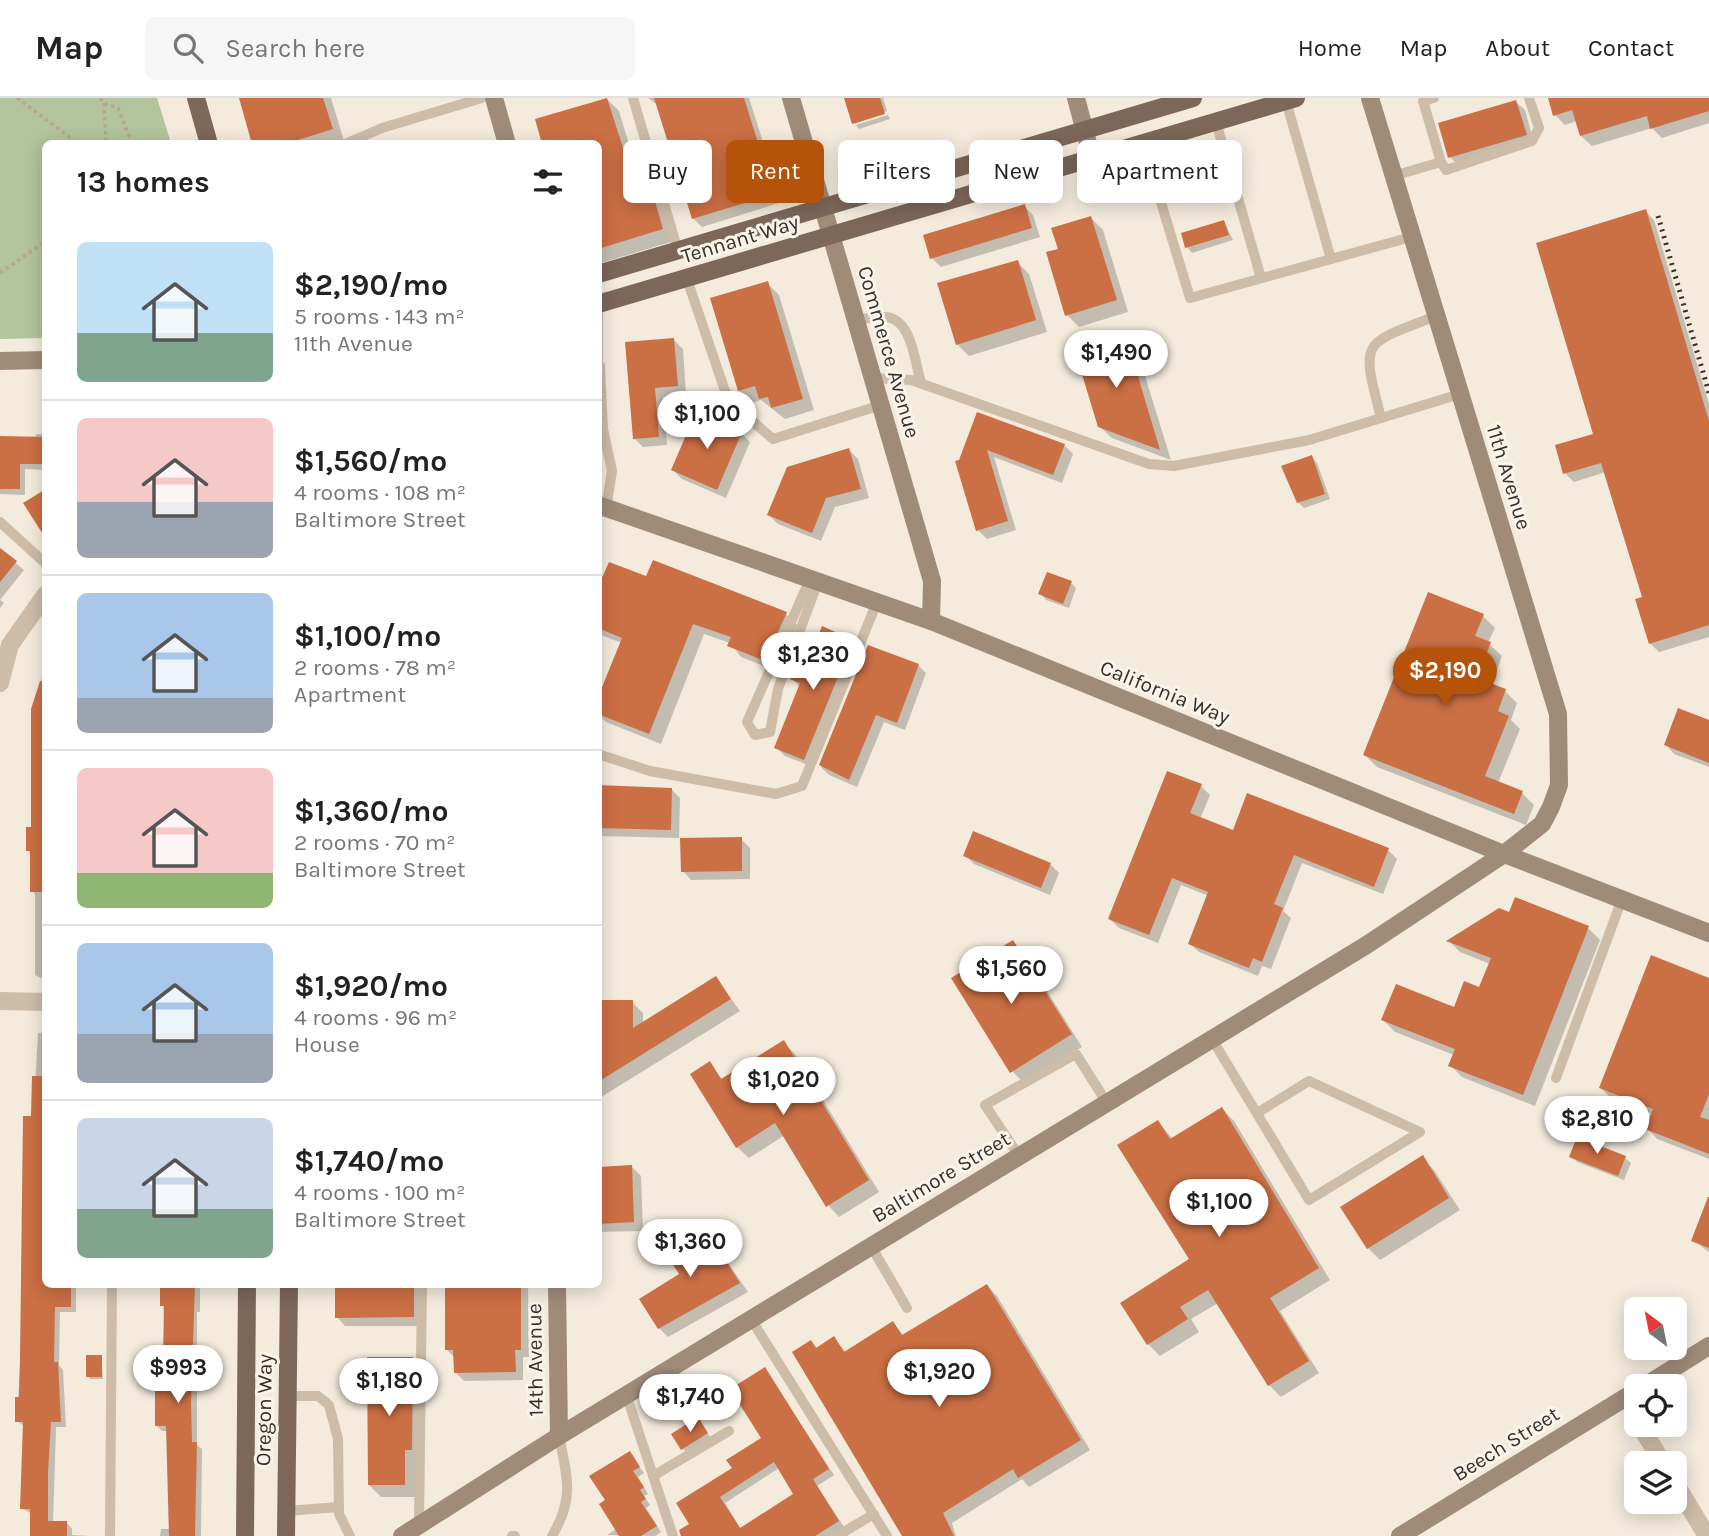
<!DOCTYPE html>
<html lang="en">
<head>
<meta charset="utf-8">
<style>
  body { margin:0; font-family:Karla,sans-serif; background:#f6f6f6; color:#222; height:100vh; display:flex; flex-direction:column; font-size:26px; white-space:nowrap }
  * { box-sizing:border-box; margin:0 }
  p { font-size:23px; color:#767676 }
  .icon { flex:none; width:38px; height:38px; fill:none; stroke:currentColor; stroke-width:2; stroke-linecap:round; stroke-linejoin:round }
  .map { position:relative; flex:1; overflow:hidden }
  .drawer { position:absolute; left:42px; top:42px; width:560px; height:1148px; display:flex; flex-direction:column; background:#fff; border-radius:10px; box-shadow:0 4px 18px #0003 }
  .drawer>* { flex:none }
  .top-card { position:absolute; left:623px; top:42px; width:665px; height:63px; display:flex; gap:14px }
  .needle { width:46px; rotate:328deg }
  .controls { position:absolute; left:1624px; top:1199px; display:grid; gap:14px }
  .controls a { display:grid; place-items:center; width:63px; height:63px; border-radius:10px; background:#fff; box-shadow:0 4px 18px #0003; font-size:35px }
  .price { position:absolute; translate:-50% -60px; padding:0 16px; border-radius:24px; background:#fff; color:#222; font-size:23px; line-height:46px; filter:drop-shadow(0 2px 4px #0008) }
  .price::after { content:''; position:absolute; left:50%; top:42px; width:21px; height:16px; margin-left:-10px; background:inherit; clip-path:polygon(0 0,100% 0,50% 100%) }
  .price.on { background:#b45309; color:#fff }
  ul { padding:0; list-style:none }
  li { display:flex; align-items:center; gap:21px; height:175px; padding:0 35px }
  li+li { border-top:2px solid #e0e0e0 }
  li span { display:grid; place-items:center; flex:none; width:196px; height:140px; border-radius:10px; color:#555 }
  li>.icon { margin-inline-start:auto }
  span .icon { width:84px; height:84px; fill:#fffc; stroke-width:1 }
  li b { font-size:30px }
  h2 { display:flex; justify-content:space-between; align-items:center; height:84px; padding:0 35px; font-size:30px }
  .tag { padding:0 24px; border-radius:10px; background:#fff; box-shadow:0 4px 18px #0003; font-size:24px; line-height:63px }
  .tag.on { background:#b45309; color:#fff }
  header { display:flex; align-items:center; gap:42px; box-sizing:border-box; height:98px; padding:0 35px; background:#fff; border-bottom:2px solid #e0e0e0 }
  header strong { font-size:33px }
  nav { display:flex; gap:38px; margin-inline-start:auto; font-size:24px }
  .search { width:490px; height:63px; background:#f6f6f6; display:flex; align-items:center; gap:18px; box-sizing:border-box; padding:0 24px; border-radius:10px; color:#767676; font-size:26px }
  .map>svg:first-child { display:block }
  .green { fill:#b3c49c }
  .shadow { fill:#0003; fill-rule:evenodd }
  .building { fill:#cb6f44; fill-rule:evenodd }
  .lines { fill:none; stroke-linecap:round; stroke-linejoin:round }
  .path { stroke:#b9a692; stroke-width:3.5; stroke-dasharray:3.5 3.5; stroke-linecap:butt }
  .lane { stroke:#cdbca8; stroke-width:10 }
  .street { stroke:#cdbca8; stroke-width:18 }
  .secondary { stroke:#a08b79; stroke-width:18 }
  .primary { stroke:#7c6759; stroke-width:18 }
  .rail { stroke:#392f29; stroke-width:5; stroke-dasharray:2 5; stroke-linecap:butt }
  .labels { text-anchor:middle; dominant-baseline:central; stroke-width:6; stroke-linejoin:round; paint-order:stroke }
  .street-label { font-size:21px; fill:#392f29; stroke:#fbf4ea }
</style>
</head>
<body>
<header>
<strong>Map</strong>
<div class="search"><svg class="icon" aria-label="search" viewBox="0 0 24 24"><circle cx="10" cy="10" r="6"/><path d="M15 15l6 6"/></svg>Search here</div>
<nav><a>Home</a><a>Map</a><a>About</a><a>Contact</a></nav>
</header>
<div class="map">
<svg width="1709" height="1438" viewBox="0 0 1709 1438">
  <rect width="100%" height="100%" fill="#f4ebdd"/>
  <polygon class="green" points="0,0 157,0 171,45 46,46 45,240 0,241"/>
  <g class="shadow">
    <polygon points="240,0 331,0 344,43 254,46"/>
    <polygon points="648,0 749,0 782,104 702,129 693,120 659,8"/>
    <polygon points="846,0 883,0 887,13 855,26"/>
    <polygon points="1550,0 1709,0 1709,25 1662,40 1652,30 1592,48 1581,38 1577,23 1565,27 1555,17"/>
    <polygon points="607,1 619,13 631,53 638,50 651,62 674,143 598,166 598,46"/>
    <polygon points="1516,4 1525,12 1534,45 1459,68 1450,59"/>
    <polygon points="888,17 890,21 859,31 856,27"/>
    <polygon points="1024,108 1033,117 1040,139 941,169 932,160"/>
    <polygon points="1645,113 1654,122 1709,306 1709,539 1659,554 1650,545 1644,500 1606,374 1574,384 1565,375 1595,337"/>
    <polygon points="1091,120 1103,132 1128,214 1079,229 1067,217 1060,152"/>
    <polygon points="1224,124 1233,142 1192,155 1187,149"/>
    <polygon points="1017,164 1029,176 1047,234 969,258 957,246"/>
    <polygon points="767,185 779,197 814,312 785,321 761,302 752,305 740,293 712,202"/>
    <polygon points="1124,237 1136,249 1171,362 1112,340 1099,328"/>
    <polygon points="674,242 683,251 686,297 663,299 667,347 643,349 634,340"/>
    <polygon points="978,316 1064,347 1073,356 1062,385 994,359 1016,432 987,441 978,432 960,363"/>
    <polygon points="741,335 750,344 726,400 682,381 673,372"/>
    <polygon points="36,336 46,336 46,372 25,371 25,397 0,396 0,340 36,340"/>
    <polygon points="849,352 858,361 869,400 835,409 821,443 778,426 769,417"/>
    <polygon points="1312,359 1317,365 1330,401 1304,410 1298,404"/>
    <polygon points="0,452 24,472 0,502 4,505 0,510"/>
    <polygon points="647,481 786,516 797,527 777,573 741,559 730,545 704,536 661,646 606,624 598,617 598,604 622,545 598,536 598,494"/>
    <polygon points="1071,485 1076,490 1069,510 1046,502 1041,496"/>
    <polygon points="1483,518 1495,530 1488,545 1502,558 1491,587 1505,593 1517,605 1511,622 1520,631 1498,685 1522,695 1534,707 1526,727 1377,669 1365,657"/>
    <polygon points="851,543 860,552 813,669 785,658 776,649 800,589 792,581"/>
    <polygon points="869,549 918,567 926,575 905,632 884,624 857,689 829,677 821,669"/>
    <polygon points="46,566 46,883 35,877 35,796 32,793 32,757 28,752 33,731 33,611"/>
    <polygon points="1709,624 1709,669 1674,656 1666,647"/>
    <polygon points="1201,688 1210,697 1200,721 1234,734 1248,697 1388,752 1397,761 1383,796 1302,765 1283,813 1291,820 1271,871 1262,868 1258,878 1199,854 1190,846 1209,798 1181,787 1158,845 1119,830 1110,821"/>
    <polygon points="598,689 671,691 680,700 679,740 598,738"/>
    <polygon points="741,741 750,750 750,781 691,782 683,773"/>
    <polygon points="965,757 1050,766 1059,775 1050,797 974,766"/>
    <polygon points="1516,801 1588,830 1600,842 1535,1008 1462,979 1450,967 1454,957 1395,934 1383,922 1455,911 1480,891 1490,866 1460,854 1449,843 1510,816"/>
    <polygon points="598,826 602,830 601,853 598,853"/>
    <polygon points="1013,844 1024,856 1082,949 1024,985 1012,973"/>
    <polygon points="716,881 740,913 598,1001 598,954 632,904 643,915 643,926"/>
    <polygon points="1709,901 1709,1061 1657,1041 1647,1030 1653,1016 1611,1000 1601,990"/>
    <polygon points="38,935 46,935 46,1186 76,1186 76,1214 60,1214 59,1267 63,1272 66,1329 56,1329 53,1425 67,1425 72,1431 72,1437 90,1438 31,1438 32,1416 21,1410 25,1329 17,1323"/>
    <polygon points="784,945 795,956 879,1094 839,1119 828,1107 785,1037 749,1060 737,1049 709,966 723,982"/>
    <polygon points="1222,1011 1234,1023 1330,1182 1280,1213 1319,1275 1281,1299 1269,1287 1218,1205 1191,1221 1199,1234 1160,1258 1148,1246 1191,1162 1158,1024 1173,1041"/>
    <polygon points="1571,1058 1625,1060 1631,1065 1624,1082 1577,1064"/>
    <polygon points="1422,1060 1434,1072 1460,1112 1380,1162 1368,1150"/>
    <polygon points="632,1069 641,1078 643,1133 598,1134 598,1070"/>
    <polygon points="1709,1102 1709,1154 1693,1142"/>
    <polygon points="704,1130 748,1194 668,1239 659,1230"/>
    <polygon points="163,1186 200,1186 200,1214 197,1214 197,1347 202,1351 201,1438 160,1438 161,1431 171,1431 168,1333 162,1333 156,1327 165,1263"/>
    <polygon points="336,1186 423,1186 422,1228 345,1228 337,1219"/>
    <polygon points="447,1186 528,1186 529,1259 523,1259 523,1282 464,1283 455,1274 455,1260 447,1252"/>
    <polygon points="987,1188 997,1198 1090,1352 1029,1389 1022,1381 952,1425 956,1438 906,1438 811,1244 818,1251 834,1241 846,1254 893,1225 904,1238"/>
    <polygon points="101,1258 103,1281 90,1281 88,1278"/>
    <polygon points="413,1260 425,1272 416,1399 381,1399 369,1387"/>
    <path d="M765,1271L834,1377L817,1388L844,1429L831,1438H691V1426L734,1371L763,1341ZM779,1370L796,1396L741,1431L725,1405Z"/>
    <polygon points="697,1321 712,1341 688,1356 682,1350"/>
    <polygon points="629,1355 644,1375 638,1379 648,1396 644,1398 650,1407 646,1410 661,1434 655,1438 607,1437 616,1431 607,1403"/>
  </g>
  <g class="building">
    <polygon points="239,0 323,0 333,31 285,46 252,46"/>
    <polygon points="607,0 624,53 639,48 663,131 598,151 598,46 542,46 535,21"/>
    <polygon points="654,0 744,0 774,96 692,121"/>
    <polygon points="844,0 880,0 885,16 852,26"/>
    <polygon points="1548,0 1709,0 1709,13 1650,31 1647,18 1580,38 1572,12 1553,18"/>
    <polygon points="1516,2 1527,37 1448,60 1438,25"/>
    <polygon points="1025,106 1032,130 930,161 923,137"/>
    <polygon points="1646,111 1709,323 1709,527 1649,546 1635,501 1642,499 1601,365 1563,376 1555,347 1593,336 1536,145"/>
    <polygon points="1091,118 1117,202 1065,218 1046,154 1058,151 1051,130"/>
    <polygon points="1224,122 1229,137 1185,150 1181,135"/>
    <polygon points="1018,162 1036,222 956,247 937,185"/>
    <polygon points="768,183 803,301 771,310 768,299 759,301 755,288 738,293 710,200"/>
    <polygon points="1125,235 1160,352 1098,329 1074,250"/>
    <polygon points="674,240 678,288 655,290 659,339 633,341 625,244"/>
    <polygon points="696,314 742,334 717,392 671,372"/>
    <polygon points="977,314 1065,346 1053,377 987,352 1008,423 976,433 955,363 959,362"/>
    <polygon points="0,338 46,339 46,366 20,366 20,391 0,391"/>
    <polygon points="849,350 861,391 826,400 812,435 767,417 787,369"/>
    <polygon points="1312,357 1325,396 1297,405 1281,368"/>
    <polygon points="46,391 46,441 23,405"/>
    <polygon points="0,450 17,463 0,484"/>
    <polygon points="653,462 787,514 765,563 727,548 731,539 693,526 649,636 598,616 598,599 622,540 598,530 598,489 609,464 646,478"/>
    <polygon points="1047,474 1072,483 1063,506 1038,496"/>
    <polygon points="1428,494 1484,516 1475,538 1491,544 1477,580 1506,591 1498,613 1509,618 1485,678 1523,693 1514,716 1363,657"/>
    <polygon points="822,528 853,542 804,662 774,650 800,585 790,581 796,565 806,568"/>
    <polygon points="868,547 919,566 897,625 876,617 849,682 819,667"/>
    <polygon points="40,583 46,584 46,794 30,794 30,753 26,753 26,729 31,729 31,611"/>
    <polygon points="1678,610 1709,622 1709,665 1664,647"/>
    <polygon points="1167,673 1202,686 1190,715 1233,732 1247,695 1389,750 1374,789 1294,757 1274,806 1283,810 1262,864 1253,860 1249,870 1188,846 1208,794 1172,780 1149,837 1108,821"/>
    <polygon points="598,687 672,690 671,732 598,730"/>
    <polygon points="973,733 1051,765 1041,790 963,758"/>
    <polygon points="742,739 742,773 681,774 680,740"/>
    <polygon points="1515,799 1589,828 1523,997 1448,968 1455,951 1381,922 1396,886 1454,909 1464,883 1479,889 1491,860 1446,843 1499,810 1509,814"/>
    <polygon points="1013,842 1072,936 1010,975 951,880"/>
    <polygon points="1651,857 1709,880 1709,996 1700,1019 1709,1022 1709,1056 1645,1031 1653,1011 1599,990"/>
    <polygon points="716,878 731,901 598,984 598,902 633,902 633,930"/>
    <polygon points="784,942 869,1082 826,1109 775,1025 736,1050 690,976 710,963 721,981"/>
    <polygon points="32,978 46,978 46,1186 71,1186 71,1209 55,1209 54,1264 58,1264 61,1324 51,1324 48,1374 48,1423 67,1423 67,1438 30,1438 30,1411 20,1411 23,1324 15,1324 15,1299 19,1299 20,1263 23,1018 31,1018"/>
    <polygon points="1222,1009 1319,1170 1270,1200 1309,1263 1268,1288 1208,1192 1180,1209 1188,1221 1147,1247 1120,1205 1189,1161 1117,1047 1158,1022 1170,1041"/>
    <polygon points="1577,1039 1626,1058 1618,1078 1569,1059"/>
    <polygon points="1423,1057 1449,1100 1367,1151 1340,1109"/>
    <polygon points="632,1067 634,1124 598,1126 598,1069"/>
    <polygon points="1708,1099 1709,1099 1709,1150 1691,1143"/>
    <polygon points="704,1128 740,1185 658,1231 639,1201 679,1176 664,1153"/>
    <polygon points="160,1186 195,1186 191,1306 192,1344 197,1344 195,1438 169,1438 166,1328 155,1328 155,1261 163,1261 164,1208 160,1208"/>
    <polygon points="335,1186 414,1186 414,1219 335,1220"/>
    <polygon points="445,1186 521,1186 521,1252 515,1252 516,1274 454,1275 453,1252 445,1252"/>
    <polygon points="987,1186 1081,1342 1018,1380 1013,1371 943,1415 954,1438 902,1438 792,1254 811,1242 816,1250 834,1238 844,1254 893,1223 902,1237"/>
    <rect x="86" y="1257" width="16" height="22"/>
    <polygon points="367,1259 413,1259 412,1352 405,1352 405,1387 368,1387"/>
    <path d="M765,1269L829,1371L813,1381L839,1423L815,1438H681L679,1432L689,1426L676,1405L732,1370L726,1362L761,1340L730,1291ZM774,1364L793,1396L740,1430L720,1399Z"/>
    <polygon points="698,1319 708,1335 681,1352 671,1336"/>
    <polygon points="630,1353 640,1369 633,1373 644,1389 640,1392 646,1401 641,1404 657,1428 641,1438 619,1438 599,1406 605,1402 589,1378"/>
  </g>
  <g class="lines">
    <g class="path">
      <polyline points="17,0 79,46"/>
      <polyline points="100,0 104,5 118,10 132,46"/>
      <polyline points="104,5 106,46"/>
      <polyline points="0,175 46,143"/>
    </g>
    <g class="lane">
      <polyline points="633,0 678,153"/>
      <polyline points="1286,3 1331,161"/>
      <polyline points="1216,24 1261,180"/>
      <polyline points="1143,45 1190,200 1411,139"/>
      <polyline points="345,46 382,30 482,0"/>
      <polyline points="1441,64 1446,72 1532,43 1539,30 1529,0"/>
      <polyline points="1393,78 1441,64 1423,3 1434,0"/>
      <polyline points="687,181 725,293 736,309 773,341 881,307"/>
      <polyline points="598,213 598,269"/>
      <path d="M856,222C865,221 875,218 885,219C912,220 915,265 921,285"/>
      <polyline points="873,280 911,282 1149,366 1174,368 1309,342 1460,296"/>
      <path d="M1381,320C1361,242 1360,247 1436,218"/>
      <polyline points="599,331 603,331 600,268"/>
      <polyline points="603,331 612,373 606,410"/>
      <polyline points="0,424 46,466"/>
      <polyline points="810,481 747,624 755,637 770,634 778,591 818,484"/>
      <polyline points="598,656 650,673 776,696 802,688 877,504"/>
      <polyline points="1212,941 1309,1102 1420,1034 1309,983 1257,1015"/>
      <polyline points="1556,980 1622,801"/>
      <polyline points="1019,1058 985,1007 1076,956 1107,1005"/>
      <polyline points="871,1148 907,1210"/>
      <polyline points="751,1221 887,1438"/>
      <polyline points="626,1296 673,1438"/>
      <polyline points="287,1298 318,1298 329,1307 338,1341 339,1416 350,1438"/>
      <polyline points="653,1378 729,1333"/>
      <polyline points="286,1413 339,1409"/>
      <polyline points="419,1427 422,1186"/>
      <polyline points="110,1438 112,1186"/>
      <polyline points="512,1438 515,1438"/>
      <path d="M552,1438C575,1400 567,1378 559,1338"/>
      <polyline points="837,1438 874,1416"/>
    </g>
    <g class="street">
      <polyline points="0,585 10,547 46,496"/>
      <polyline points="0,903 46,904"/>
      <polyline points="1639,1326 1663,1365"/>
      <polyline points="1675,1385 1707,1438"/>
    </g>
    <g class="secondary">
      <polyline points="494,0 507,46"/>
      <polyline points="791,0 932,483 931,523"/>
      <polyline points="1076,0 1092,60"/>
      <polyline points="0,263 46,262"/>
      <polyline points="598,407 931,523 1504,756 1709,835"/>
      <polyline points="557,1186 559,1338"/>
      <polyline points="1645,1288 1709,1248"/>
      <polyline points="402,1438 559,1338 1365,848 1504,756 1542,726 1551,709 1559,687 1558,616 1370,0"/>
      <polyline points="1400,1438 1636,1293"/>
    </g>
    <g class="primary">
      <polyline points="196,0 209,46"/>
      <polyline points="598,176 1193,0"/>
      <polyline points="598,206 1296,0"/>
      <polyline points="245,1438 247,1186"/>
      <polyline points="286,1438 289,1186"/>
    </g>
    <polyline class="rail" points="1658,118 1709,295"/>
  </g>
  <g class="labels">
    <g class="street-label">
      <text transform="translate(740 141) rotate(-17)">Tennant Way</text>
      <text transform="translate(889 254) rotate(74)">Commerce Avenue</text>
      <text transform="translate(1509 379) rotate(73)">11th Avenue</text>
      <text transform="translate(1165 594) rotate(22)">California Way</text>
      <text transform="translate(941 1079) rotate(-31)">Baltimore Street</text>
      <text transform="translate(535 1262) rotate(-91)">14th Avenue</text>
      <text transform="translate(264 1312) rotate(-89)">Oregon Way</text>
      <text transform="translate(1506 1346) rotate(-32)">Beech Street</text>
    </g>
  </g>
</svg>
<div class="controls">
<a><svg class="needle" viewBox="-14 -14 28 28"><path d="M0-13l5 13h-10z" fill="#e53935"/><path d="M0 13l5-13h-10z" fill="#767676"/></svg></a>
<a><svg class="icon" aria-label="locate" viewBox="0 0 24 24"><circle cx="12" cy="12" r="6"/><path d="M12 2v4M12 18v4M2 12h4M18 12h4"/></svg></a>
<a><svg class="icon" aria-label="layers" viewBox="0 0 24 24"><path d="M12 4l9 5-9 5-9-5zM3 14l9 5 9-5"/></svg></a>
</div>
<b class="price" style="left:1116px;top:292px">$1,490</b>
<b class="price" style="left:707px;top:353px">$1,100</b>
<b class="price" style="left:813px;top:594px">$1,230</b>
<b class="price on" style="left:1445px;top:610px">$2,190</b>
<b class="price" style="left:1011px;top:908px">$1,560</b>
<b class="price" style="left:783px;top:1019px">$1,020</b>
<b class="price" style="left:1597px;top:1058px">$2,810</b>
<b class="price" style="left:1219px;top:1141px">$1,100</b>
<b class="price" style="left:690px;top:1181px">$1,360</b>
<b class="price" style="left:178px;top:1307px">$993</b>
<b class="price" style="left:939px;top:1311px">$1,920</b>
<b class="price" style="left:389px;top:1320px">$1,180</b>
<b class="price" style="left:690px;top:1336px">$1,740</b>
<div class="top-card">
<a class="tag">Buy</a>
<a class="tag on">Rent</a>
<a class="tag">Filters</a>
<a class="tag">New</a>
<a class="tag">Apartment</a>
</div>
<section class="drawer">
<h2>13 homes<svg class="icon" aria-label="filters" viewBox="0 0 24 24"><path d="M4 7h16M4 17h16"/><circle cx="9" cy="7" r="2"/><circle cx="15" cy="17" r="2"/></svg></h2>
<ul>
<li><span style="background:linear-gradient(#bfe0f5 65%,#7fa58c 0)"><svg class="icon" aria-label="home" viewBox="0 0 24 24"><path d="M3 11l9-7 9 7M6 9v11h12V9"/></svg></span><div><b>$2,190/mo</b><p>5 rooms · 143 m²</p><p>11th Avenue</p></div></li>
<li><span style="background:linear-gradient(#f6c9c9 60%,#9aa5b1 0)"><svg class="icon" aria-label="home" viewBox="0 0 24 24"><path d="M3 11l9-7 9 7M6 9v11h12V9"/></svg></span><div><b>$1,560/mo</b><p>4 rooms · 108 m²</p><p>Baltimore Street</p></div></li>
<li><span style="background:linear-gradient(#a9c7e8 75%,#9aa5b1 0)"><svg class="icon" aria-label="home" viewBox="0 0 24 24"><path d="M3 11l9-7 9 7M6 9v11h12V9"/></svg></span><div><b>$1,100/mo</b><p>2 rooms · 78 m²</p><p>Apartment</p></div></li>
<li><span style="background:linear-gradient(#f6c9c9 75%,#8fb573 0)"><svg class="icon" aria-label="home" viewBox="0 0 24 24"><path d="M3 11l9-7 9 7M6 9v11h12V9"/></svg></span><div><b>$1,360/mo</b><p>2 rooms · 70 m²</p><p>Baltimore Street</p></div></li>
<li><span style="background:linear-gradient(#a9c7e8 65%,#9aa5b1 0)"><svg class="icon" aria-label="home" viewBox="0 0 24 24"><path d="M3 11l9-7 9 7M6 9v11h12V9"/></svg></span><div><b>$1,920/mo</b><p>4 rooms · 96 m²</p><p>House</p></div></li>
<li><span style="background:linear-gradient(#c9d6e8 65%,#7fa58c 0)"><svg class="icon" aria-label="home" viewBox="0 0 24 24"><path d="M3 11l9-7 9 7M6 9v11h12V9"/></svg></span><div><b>$1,740/mo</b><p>4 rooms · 100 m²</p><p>Baltimore Street</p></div></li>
</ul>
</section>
</div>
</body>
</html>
